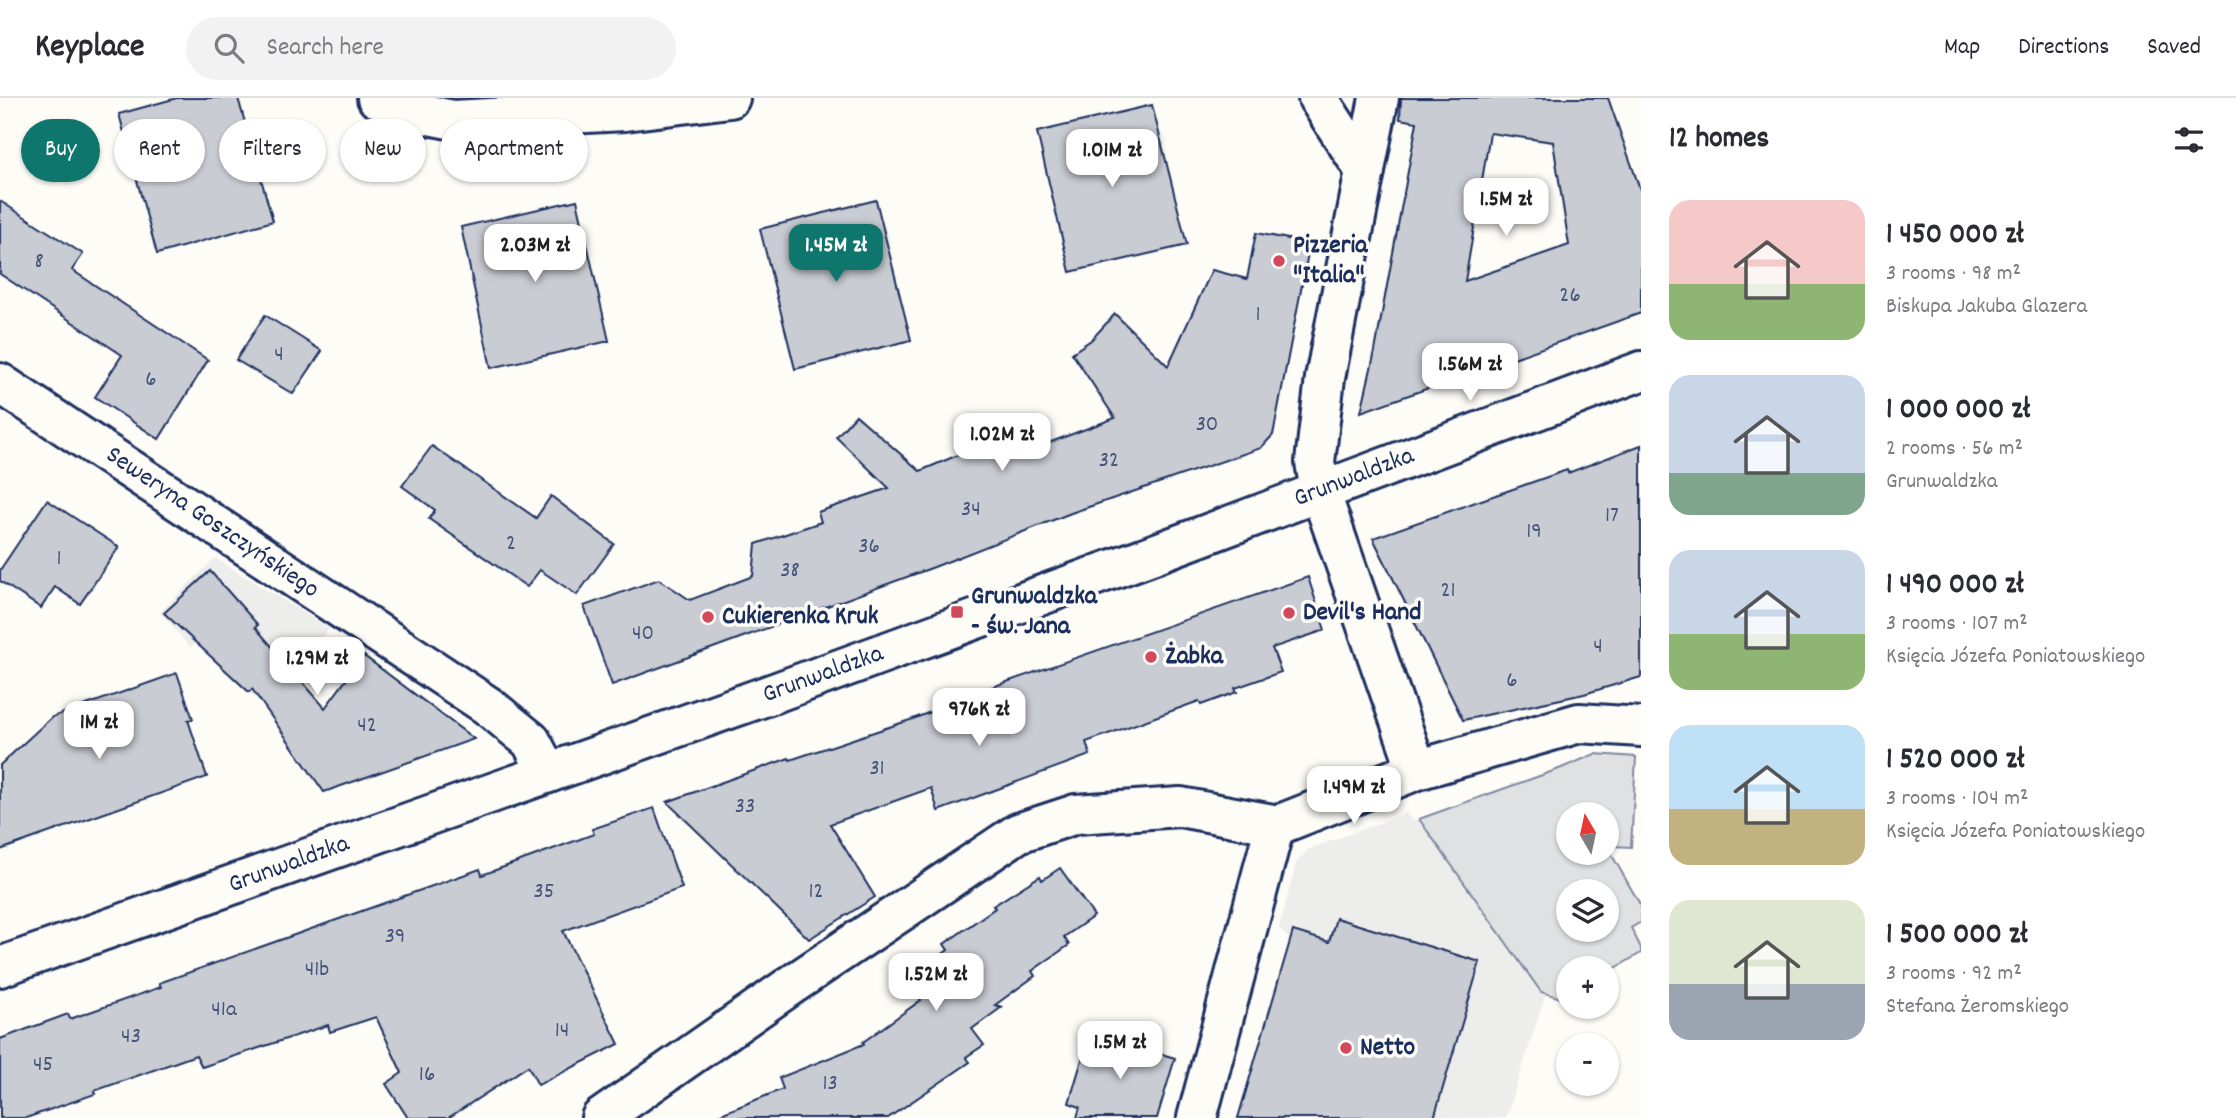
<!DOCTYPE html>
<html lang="en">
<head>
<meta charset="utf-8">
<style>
  body { margin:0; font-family:Dekko,sans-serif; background:#f2f2f3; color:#2b2b33; height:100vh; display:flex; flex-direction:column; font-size:26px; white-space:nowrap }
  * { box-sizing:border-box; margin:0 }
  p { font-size:23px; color:#7c7c81 }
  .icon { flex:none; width:38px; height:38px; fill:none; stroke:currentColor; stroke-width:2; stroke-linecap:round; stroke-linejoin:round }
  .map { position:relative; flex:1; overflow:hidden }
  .drawer { display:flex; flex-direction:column; background:#fff; width:595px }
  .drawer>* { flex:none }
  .guide { position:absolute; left:21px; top:21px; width:665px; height:63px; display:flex; gap:14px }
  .needle { width:46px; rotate:351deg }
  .fabs { position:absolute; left:1556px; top:704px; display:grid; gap:14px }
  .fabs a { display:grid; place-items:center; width:63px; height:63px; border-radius:50%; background:#fff; box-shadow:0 2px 5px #0004; font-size:35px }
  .price { position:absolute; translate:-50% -60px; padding:0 16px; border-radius:14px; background:#fff; color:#222; font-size:23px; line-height:46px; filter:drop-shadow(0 2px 4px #0008) }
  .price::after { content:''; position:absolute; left:50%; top:42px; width:21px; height:16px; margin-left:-10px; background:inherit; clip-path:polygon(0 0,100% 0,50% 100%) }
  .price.current { background:#0f766e; color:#fff }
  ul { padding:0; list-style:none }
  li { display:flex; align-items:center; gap:21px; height:175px; padding:0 28px }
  li span { display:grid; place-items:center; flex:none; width:196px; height:140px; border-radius:21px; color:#555 }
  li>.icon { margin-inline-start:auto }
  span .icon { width:84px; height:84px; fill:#fffc; stroke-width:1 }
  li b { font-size:30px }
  h2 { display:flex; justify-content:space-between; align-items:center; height:84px; padding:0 28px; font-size:30px }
  .chip { padding:0 24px; border-radius:32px; background:#fff; box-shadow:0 2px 5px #0004; font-size:24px; line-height:63px }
  .chip.current { background:#0f766e; color:#fff }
  header { display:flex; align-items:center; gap:42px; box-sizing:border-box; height:98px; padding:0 35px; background:#fff; border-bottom:2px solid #e1e1e2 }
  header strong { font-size:33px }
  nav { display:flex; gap:38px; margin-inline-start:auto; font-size:24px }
  .search { width:490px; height:63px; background:#f2f2f3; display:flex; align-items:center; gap:18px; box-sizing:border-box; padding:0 24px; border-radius:38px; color:#7c7c81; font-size:26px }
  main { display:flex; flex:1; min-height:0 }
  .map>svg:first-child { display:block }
  .built { fill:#edeeec }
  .green { fill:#e0e1e3; stroke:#7e88a0; stroke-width:2; fill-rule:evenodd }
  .building { fill:#c9ccd3; stroke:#1b2f5e; stroke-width:2; fill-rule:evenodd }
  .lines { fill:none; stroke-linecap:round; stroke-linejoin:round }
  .minor-casing { stroke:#1b2f5e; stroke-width:44 }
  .major-casing { stroke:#1b2f5e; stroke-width:44 }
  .minor { stroke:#fdfcf7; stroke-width:38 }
  .major { stroke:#fdfcf7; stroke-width:38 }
  .poi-dot { fill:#d1495b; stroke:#fdfcf7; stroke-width:2.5 }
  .labels { text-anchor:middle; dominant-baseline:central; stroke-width:7; stroke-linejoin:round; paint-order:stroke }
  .number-label { font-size:23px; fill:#46567b }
  .poi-label { font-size:26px; font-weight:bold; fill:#1b2f5e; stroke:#fdfcf7; text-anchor:start }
  .street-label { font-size:26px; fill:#1b2f5e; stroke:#fdfcf7 }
</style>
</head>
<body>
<header>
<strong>Keyplace</strong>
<div class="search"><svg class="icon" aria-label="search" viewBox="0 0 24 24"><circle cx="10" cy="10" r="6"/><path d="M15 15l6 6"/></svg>Search here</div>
<nav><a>Map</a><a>Directions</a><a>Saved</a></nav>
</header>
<main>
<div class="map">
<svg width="1641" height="1020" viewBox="0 0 1641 1020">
  <rect width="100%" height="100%" fill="#fdfcf7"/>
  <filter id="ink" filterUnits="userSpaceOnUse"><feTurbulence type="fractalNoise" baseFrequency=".0143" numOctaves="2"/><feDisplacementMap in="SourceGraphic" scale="14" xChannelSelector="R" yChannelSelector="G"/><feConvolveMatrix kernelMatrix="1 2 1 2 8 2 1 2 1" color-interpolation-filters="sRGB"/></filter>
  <g filter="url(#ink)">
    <g class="built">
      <polygon points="215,460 330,531 254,599 207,536 190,550 160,514"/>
      <polygon points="1406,715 1412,722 1419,721 1545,898 1506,1020 1237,1020 1290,842 1279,830 1296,765 1309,751"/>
    </g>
    <path class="green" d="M1595,656L1636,659L1631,749L1613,748L1609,752L1641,808V824L1631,830L1641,850V855L1607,875L1606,870H1568V899L1564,901L1541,894L1419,721L1559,671ZM1568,716H1606V754H1568ZM1568,793H1606V831H1568Z"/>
    <g class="building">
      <polygon points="177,0 238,0 273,123 157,156 119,16"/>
      <path d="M1401,0H1608L1641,94V215L1361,314L1375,253L1417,24L1400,21ZM1490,35L1553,44L1569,147L1465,183Z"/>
      <polygon points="1152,7 1187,147 1070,174 1037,34"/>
      <polygon points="577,102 609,243 491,270 461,129"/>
      <polygon points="876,102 911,242 795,271 760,131"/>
      <polygon points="0,103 83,156 72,172 208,262 159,341 95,299 122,257 0,176"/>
      <polygon points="1256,135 1310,145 1273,337 1261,350 1071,415 934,469 612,587 584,508 659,481 690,502 753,478 756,446 821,424 818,414 889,390 836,339 856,317 920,373 1022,330 1035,350 1115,320 1072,255 1091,242 1115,216 1168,268 1212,172 1247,181"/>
      <polygon points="265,217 322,253 293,296 236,262"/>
      <polygon points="1641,347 1641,579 1584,596 1463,622 1373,440 1567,372 1568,375"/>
      <polygon points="432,348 536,420 551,398 614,446 577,497 540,472 527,489 429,421 435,412 402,388"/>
      <polygon points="47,402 119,449 80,506 55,489 41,510 0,483 0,472"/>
      <polygon points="210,473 258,527 255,529 325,610 364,558 474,641 324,694 252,591 249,594 164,515"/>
      <polygon points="1308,479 1325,532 1272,550 1281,574 1235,590 1237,594 1201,607 1199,603 1086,644 1090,657 938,713 931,690 830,726 875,799 809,841 667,704 789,660 790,662 913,621 995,588"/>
      <polygon points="177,575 193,621 188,622 207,679 0,752 0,667 52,619"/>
      <polygon points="654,710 682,790 563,833 619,946 538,987 528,968 448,1020 408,1020 386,986 402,975 376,919 330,934 328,927 202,969 196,957 94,993 95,996 26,1020 0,1020 0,941 68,916 70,921 161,889 159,885 480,771 482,777 594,736 592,731"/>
      <polygon points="1060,770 1094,818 1064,839 1069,847 1032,873 1035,878 995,907 1002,909 972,931 984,947 966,959 970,964 888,1020 716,1020 716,1018 783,991 779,980 864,946 863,944 921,902 918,898 937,885 925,869 948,852 944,846 995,810 993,808 1040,778 1042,782"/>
      <polygon points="1336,820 1480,864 1434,1020 1238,1020 1293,833 1329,844"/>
      <polygon points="1090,935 1175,960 1157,1020 1077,1020 1080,1009 1069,1005"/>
    </g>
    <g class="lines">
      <g class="minor-casing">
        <g id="minor">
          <polyline points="377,0 409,13 453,22 625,13 730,0"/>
          <polyline points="1318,0 1365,73"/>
          <polyline points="1379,0 1325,280 1315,364 1320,393 1417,672"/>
          <polyline points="0,285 488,608 531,643 548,675"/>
          <polyline points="601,1020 790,888 1018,735 1076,716 1180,709 1278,727 1417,672 1579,625 1641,629"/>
          <polyline points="1197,1020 1275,727"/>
        </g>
      </g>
      <g class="major-casing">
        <polyline id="major" points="0,869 766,598 1154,456 1641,273"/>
      </g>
      <use href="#minor" class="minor"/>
      <use href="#major" class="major"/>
    </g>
  </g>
  <g class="poi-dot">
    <circle cx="1279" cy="163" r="7"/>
    <rect x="950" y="507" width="14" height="14" rx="3.5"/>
    <circle cx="1289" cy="515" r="7"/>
    <circle cx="708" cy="519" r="7"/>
    <circle cx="1151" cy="559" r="7"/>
    <circle cx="1346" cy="950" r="7"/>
  </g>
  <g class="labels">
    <g class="number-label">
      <text x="39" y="164">8</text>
      <text x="1570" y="198">26</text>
      <text x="1258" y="217">1</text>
      <text x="279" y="257">4</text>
      <text x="151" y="282">6</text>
      <text x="1207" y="327">30</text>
      <text x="1109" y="363">32</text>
      <text x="971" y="412">34</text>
      <text x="1612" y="418">17</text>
      <text x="1534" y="434">19</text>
      <text x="511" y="446">2</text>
      <text x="869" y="449">36</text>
      <text x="59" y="461">1</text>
      <text x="790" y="473">38</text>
      <text x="1448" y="493">21</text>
      <text x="643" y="536">40</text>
      <text x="1598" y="549">4</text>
      <text x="1512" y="583">6</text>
      <text x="367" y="628">42</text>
      <text x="877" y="671">31</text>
      <text x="745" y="709">33</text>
      <text x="544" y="794">35</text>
      <text x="816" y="794">12</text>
      <text x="395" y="839">39</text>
      <text x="317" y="872">41b</text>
      <text x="224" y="912">41a</text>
      <text x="562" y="933">14</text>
      <text x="131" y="939">43</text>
      <text x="43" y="967">45</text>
      <text x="427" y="977">16</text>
      <text x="830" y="986">13</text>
    </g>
    <g class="poi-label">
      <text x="1293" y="148">Pizzeria<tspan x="1293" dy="30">"Italia"</tspan></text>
      <text x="971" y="499">Grunwaldzka<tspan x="971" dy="30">- św. Jana</tspan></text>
      <text x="1303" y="515">Devil's Hand</text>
      <text x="722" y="519">Cukierenka Kruk</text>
      <text x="1165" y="559">Żabka</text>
      <text x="1360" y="950">Netto</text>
    </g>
    <g class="street-label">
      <text transform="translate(1354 380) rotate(-21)">Grunwaldzka</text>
      <text transform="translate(212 425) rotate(34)">Seweryna Goszczyńskiego</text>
      <text transform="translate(823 577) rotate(-20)">Grunwaldzka</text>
      <text transform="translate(289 767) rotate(-20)">Grunwaldzka</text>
    </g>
  </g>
</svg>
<div class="fabs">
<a><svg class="needle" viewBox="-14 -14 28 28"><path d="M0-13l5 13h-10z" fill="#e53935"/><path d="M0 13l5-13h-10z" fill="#7c7c81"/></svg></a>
<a><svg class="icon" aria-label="layers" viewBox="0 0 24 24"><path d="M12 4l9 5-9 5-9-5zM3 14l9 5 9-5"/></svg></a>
<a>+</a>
<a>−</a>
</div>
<b class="price" style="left:1112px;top:91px">1.01M zł</b>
<b class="price" style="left:1506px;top:140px">1.5M zł</b>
<b class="price" style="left:535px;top:186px">2.03M zł</b>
<b class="price current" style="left:836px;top:186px">1.45M zł</b>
<b class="price" style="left:1470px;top:305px">1.56M zł</b>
<b class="price" style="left:1002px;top:375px">1.02M zł</b>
<b class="price" style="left:317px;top:599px">1.29M zł</b>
<b class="price" style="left:979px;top:650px">976K zł</b>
<b class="price" style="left:99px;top:663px">1M zł</b>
<b class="price" style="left:1354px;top:728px">1.49M zł</b>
<b class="price" style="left:936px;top:915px">1.52M zł</b>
<b class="price" style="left:1120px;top:983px">1.5M zł</b>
<div class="guide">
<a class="chip current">Buy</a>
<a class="chip">Rent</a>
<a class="chip">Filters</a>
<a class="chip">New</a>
<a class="chip">Apartment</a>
</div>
</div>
<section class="drawer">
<h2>12 homes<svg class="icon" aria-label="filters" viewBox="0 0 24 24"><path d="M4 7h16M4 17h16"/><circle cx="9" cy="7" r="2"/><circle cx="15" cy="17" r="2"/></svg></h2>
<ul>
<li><span style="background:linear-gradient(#f6c9c9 60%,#8fb573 0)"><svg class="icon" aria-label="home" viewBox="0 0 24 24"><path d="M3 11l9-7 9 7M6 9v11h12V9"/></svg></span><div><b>1 450 000 zł</b><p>3 rooms · 98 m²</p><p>Biskupa Jakuba Glazera</p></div></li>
<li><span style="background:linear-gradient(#c9d6e8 70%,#7fa58c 0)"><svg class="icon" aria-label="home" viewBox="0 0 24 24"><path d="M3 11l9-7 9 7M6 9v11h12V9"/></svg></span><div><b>1 000 000 zł</b><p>2 rooms · 56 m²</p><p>Grunwaldzka</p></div></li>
<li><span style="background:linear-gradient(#c9d6e8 60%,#8fb573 0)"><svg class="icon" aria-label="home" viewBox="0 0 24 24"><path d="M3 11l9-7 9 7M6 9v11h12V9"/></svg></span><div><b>1 490 000 zł</b><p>3 rooms · 107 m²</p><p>Księcia Józefa Poniatowskiego</p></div></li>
<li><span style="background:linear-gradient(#bfe0f5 60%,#c2b280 0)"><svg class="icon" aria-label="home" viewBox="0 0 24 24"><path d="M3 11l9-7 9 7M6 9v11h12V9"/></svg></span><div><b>1 520 000 zł</b><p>3 rooms · 104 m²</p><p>Księcia Józefa Poniatowskiego</p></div></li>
<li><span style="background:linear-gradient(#dfe7d0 60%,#9aa5b1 0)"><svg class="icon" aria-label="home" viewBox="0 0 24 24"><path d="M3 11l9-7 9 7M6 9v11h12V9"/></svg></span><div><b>1 500 000 zł</b><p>3 rooms · 92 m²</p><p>Stefana Żeromskiego</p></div></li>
</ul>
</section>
</main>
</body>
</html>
